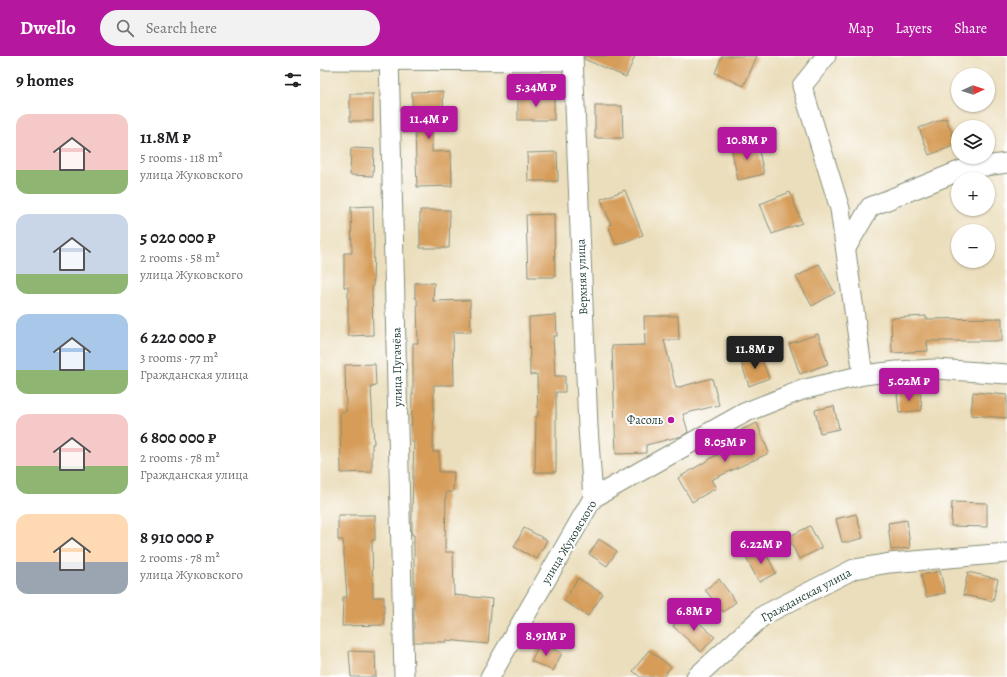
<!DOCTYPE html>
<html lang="en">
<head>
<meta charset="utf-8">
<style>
  body { margin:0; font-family:Alegreya,serif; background:#f2f2f2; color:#202124; height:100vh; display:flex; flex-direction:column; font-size:15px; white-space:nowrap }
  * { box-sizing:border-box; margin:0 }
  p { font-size:13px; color:#757577 }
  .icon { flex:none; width:22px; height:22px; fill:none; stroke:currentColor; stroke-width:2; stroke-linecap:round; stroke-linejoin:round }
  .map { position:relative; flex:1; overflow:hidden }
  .panel { display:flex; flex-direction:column; background:#fff; width:320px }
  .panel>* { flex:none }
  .needle { width:26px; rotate:86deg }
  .tools { position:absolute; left:631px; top:12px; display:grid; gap:8px }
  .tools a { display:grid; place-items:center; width:44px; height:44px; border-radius:50%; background:#fff; box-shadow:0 1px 3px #0004; font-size:20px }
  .price { position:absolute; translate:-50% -34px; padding:0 9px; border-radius:4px; background:#b5179e; color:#fff; font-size:13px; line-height:26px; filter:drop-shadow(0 1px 2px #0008) }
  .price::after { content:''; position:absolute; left:50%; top:24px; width:12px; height:9px; margin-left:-6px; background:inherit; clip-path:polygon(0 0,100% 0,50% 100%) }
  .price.selected { background:#222; color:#fff }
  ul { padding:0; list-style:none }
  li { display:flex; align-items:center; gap:12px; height:100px; padding:0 16px }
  li span { display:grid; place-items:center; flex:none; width:112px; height:80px; border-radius:12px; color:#555 }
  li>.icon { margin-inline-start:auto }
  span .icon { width:48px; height:48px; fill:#fffc; stroke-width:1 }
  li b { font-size:17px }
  h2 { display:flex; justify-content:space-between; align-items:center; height:48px; padding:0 16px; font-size:17px }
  header { display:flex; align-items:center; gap:24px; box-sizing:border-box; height:56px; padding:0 20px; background:#b5179e; color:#fff }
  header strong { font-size:19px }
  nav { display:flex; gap:22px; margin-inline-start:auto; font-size:14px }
  .search { width:280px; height:36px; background:#f2f2f2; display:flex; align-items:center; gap:10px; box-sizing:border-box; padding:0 14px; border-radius:22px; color:#757577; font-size:15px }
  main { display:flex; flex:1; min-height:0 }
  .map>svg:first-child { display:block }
  .building { fill:#d69c58 }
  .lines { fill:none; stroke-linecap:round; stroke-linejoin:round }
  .street-casing { stroke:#858e78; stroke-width:21 }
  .street { stroke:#fff; stroke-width:19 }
  .poi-dot { fill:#b5179e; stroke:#fff; stroke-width:1.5 }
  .labels { text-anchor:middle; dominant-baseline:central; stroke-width:4; stroke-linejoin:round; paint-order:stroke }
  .street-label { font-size:12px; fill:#1f3d34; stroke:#fff }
  .poi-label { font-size:12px; fill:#1f3d34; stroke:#fff; text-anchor:end }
</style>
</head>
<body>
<header>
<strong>Dwello</strong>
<div class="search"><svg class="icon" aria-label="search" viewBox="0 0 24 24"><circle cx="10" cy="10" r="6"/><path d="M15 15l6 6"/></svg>Search here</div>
<nav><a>Map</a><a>Layers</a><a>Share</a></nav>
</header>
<main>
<section class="panel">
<h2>9 homes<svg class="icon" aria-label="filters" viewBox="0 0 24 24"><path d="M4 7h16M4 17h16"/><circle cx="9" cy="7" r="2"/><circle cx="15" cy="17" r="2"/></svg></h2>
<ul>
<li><span style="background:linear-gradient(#f6c9c9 70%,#8fb573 0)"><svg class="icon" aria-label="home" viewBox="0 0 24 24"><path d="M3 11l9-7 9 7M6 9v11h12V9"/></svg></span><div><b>11.8M ₽</b><p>5 rooms · 118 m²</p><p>улица Жуковского</p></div></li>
<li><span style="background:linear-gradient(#c9d6e8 75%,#8fb573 0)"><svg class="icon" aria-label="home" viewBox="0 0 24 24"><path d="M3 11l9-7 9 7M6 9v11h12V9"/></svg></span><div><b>5 020 000 ₽</b><p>2 rooms · 58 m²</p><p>улица Жуковского</p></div></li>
<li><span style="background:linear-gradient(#a9c7e8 70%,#8fb573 0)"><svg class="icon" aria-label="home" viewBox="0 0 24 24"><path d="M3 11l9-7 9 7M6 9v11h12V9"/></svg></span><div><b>6 220 000 ₽</b><p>3 rooms · 77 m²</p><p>Гражданская улица</p></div></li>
<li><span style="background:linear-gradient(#f6c9c9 65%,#8fb573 0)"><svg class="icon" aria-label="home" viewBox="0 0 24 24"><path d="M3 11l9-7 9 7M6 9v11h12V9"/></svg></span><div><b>6 800 000 ₽</b><p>2 rooms · 78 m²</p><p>Гражданская улица</p></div></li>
<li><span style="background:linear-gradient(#ffd9b3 60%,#9aa5b1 0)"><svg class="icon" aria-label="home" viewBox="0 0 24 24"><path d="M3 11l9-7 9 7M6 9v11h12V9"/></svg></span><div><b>8 910 000 ₽</b><p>2 rooms · 78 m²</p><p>улица Жуковского</p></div></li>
</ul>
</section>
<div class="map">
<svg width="687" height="621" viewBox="0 0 687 621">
  <rect width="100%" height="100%" fill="#fff"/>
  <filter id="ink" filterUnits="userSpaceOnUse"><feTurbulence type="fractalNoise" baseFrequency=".025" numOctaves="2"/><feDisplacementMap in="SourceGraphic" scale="8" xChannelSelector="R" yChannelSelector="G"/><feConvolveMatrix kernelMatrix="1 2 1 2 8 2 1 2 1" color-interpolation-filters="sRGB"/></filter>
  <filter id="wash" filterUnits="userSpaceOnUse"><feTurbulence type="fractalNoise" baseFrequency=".012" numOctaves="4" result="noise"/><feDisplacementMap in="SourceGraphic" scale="16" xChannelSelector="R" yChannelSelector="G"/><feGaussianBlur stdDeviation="0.9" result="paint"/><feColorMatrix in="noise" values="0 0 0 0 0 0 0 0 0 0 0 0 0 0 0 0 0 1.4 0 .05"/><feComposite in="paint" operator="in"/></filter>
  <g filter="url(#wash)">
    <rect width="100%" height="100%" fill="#ebdebc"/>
    <g id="blocks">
      <g class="building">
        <polygon points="264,0 315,0 306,21 264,3"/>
        <polygon points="402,0 437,0 424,30 395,17"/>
        <polygon points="123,35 124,66 112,66 112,96 131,95 132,130 97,131 95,76 83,76 83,60 92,60 92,36"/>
        <rect x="30" y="38" width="23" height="27"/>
        <rect x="198" y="40" width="36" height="24"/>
        <polygon points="275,50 302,50 303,82 275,82"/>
        <polygon points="626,62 636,89 609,99 599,72"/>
        <polygon points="437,86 444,118 418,124 411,91"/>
        <polygon points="31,92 54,93 53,120 30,119"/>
        <polygon points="237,96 238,125 208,125 207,97"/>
        <polygon points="305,134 323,179 296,189 288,169 291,168 281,143"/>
        <polygon points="470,136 482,167 452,178 440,148"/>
        <polygon points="53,150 54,189 53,231 52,231 53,279 28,280 28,231 24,231 24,197 32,197 31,151"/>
        <polygon points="100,154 130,154 129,192 100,192"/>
        <polygon points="234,158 235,221 208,221 206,159"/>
        <polygon points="499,208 515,237 492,250 476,221"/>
        <polygon points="95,227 114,227 113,245 150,244 151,276 133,276 134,329 114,329 113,396 119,396 119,416 134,416 133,436 126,436 125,496 133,496 134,539 172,543 168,588 126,584 126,586 94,586 94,479 92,479 92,453 94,386 91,386 92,338 93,338 93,287 98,287 97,242 95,242"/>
        <polygon points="236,259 237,280 233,280 235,320 245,320 245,336 236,336 236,416 215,416 216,360 218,360 217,318 210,319 209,261"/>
        <polygon points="324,260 358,260 359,284 344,284 356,332 392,322 399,349 363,358 368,376 362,380 326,389 326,397 296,398 292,290 325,289"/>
        <polygon points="606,260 606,263 682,262 682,285 607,285 608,295 572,297 571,262"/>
        <polygon points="498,278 508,308 480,318 469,288"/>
        <polygon points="440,299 449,322 429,330 421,306"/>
        <polygon points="55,308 56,330 51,331 54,388 52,388 52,416 21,417 20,356 26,356 25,309"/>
        <polygon points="600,335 602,354 579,357 577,337"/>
        <polygon points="653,336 687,339 687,362 651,359"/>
        <polygon points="514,350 519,373 500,377 495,354"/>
        <polygon points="437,367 449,397 391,424 396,432 372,446 358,422 400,397 398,394 425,382 421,374"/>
        <polygon points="632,446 667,447 667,471 631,470"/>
        <polygon points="536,458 543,482 528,486 522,486 516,463"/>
        <polygon points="18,459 55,459 55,484 52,484 53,541 64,541 64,569 22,570 23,541 27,541 23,484 18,484"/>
        <polygon points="587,464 590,492 571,494 568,467"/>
        <polygon points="490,470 502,492 479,503 468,481"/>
        <polygon points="204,472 227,484 217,503 194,491"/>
        <polygon points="279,483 297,495 287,510 269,498"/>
        <polygon points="443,492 456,517 439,526 426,502"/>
        <polygon points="620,515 625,537 606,541 601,519"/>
        <polygon points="648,516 678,523 673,545 643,539"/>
        <polygon points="258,522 283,538 268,560 244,545"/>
        <polygon points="399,523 416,546 403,556 385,534"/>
        <polygon points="366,555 395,581 381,596 353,570"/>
        <polygon points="220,587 242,597 233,615 211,605"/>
        <polygon points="329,594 351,611 343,621 320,621 313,615"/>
        <polygon points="29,595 55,596 56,621 31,621"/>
      </g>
    </g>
  </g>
  <g filter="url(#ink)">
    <use href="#blocks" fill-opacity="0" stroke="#858e78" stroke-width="1"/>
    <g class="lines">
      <g class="street-casing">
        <g id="street">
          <polyline points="69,0 84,621"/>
          <polyline points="253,0 268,371 273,442"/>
          <polyline points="506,0 482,30 520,153 543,319"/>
          <polyline points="0,4 253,5"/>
          <polyline points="526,192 550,151 644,113 687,107"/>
          <polyline points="170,621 273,442 424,357 482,334 543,319 577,315 616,313 687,318"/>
          <polyline points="376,621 444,559 534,513 570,507 687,497"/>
        </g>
      </g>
      <use href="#street" class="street"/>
    </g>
  </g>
  <circle class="poi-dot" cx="351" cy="364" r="4"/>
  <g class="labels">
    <g class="street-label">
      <text transform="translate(262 221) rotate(-92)">Верхняя улица</text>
      <text transform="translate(77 311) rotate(-91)">улица Пугачёва</text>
      <text transform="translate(249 486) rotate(-59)">улица Жуковского</text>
      <text transform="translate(486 539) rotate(-28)">Гражданская улица</text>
    </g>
    <g class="poi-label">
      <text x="343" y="364">Фасоль</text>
    </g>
  </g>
</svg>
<div class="tools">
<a><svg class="needle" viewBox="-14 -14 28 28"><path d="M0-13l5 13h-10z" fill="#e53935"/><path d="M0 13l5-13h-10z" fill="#757577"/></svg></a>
<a><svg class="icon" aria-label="layers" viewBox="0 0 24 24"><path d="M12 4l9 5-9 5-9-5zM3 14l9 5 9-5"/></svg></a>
<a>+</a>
<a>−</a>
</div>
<b class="price" style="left:216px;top:52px">5.34M ₽</b>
<b class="price" style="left:109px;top:84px">11.4M ₽</b>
<b class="price" style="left:427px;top:105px">10.8M ₽</b>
<b class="price selected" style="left:435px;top:314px">11.8M ₽</b>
<b class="price" style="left:589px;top:346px">5.02M ₽</b>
<b class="price" style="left:405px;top:407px">8.05M ₽</b>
<b class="price" style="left:441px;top:509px">6.22M ₽</b>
<b class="price" style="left:374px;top:576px">6.8M ₽</b>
<b class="price" style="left:226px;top:601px">8.91M ₽</b>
</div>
</main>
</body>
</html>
